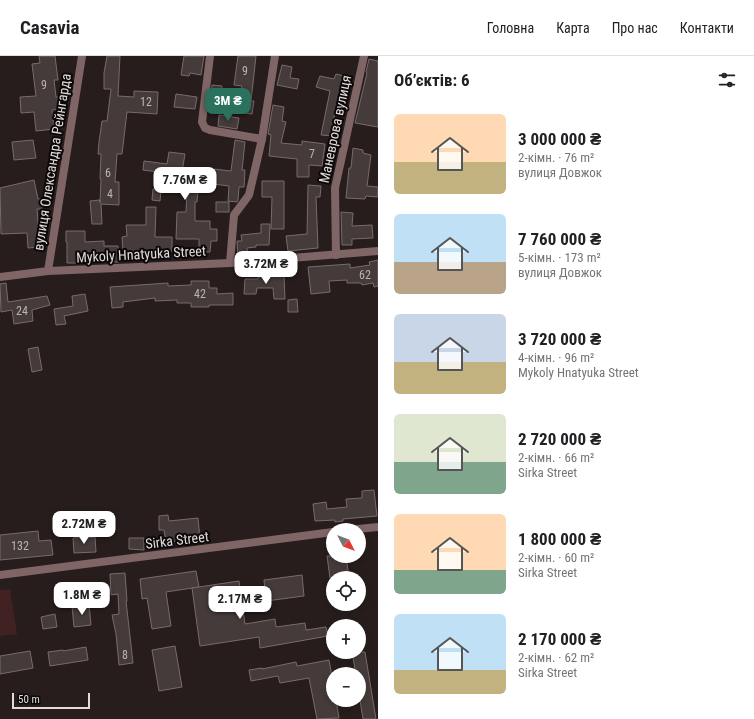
<!DOCTYPE html>
<html lang="uk">
<head>
<meta charset="utf-8">
<style>
  body { margin:0; font-family:"Roboto Condensed",sans-serif; background:#f2f2f2; color:#202124; height:100vh; display:flex; flex-direction:column; font-size:15px; white-space:nowrap }
  * { box-sizing:border-box; margin:0 }
  p { font-size:13px; color:#757577 }
  .icon { flex:none; width:22px; height:22px; fill:none; stroke:currentColor; stroke-width:2; stroke-linecap:round; stroke-linejoin:round }
  .map { position:relative; flex:1; overflow:hidden }
  .sheet { display:flex; flex-direction:column; background:#fff; width:376px }
  .sheet>* { flex:none }
  .needle { width:26px; rotate:132deg }
  .controls { position:absolute; left:326px; top:467px; display:grid; gap:8px }
  .controls a { display:grid; place-items:center; width:40px; height:40px; border-radius:50%; background:#fff; box-shadow:0 2px 6px #0003; font-size:20px }
  .scale { position:absolute; left:12px; bottom:10px; width:78px; box-sizing:border-box; padding-left:4px; border:2px solid #e2dbdb; border-top:0; font-size:11px; line-height:14px; white-space:nowrap; color:#e2dbdb; -webkit-text-stroke:3px #0c0808; paint-order:stroke }
  .price { position:absolute; translate:-50% -34px; padding:0 9px; border-radius:8px; background:#fff; color:#222; font-size:13px; line-height:26px; filter:drop-shadow(0 1px 2px #0008) }
  .price::after { content:''; position:absolute; left:50%; top:24px; width:12px; height:9px; margin-left:-6px; background:inherit; clip-path:polygon(0 0,100% 0,50% 100%) }
  .price.selected { background:#2b725e; color:#fff }
  ul { padding:0; list-style:none }
  li { display:flex; align-items:center; gap:12px; height:100px; padding:0 16px }
  li span { display:grid; place-items:center; flex:none; width:112px; height:80px; border-radius:6px; color:#555 }
  li>.icon { margin-inline-start:auto }
  span .icon { width:48px; height:48px; fill:#fffc; stroke-width:1 }
  li b { font-size:17px }
  h2 { display:flex; justify-content:space-between; align-items:center; height:48px; padding:0 16px; font-size:17px }
  header { display:flex; align-items:center; gap:24px; box-sizing:border-box; height:56px; padding:0 20px; background:#fff; border-bottom:1px solid #e0e0e0 }
  header strong { font-size:19px }
  nav { display:flex; gap:22px; margin-inline-start:auto; font-size:14px }
  main { display:flex; flex:1; min-height:0 }
  .map>svg:first-child { display:block }
  .green { fill:#422123 }
  .building { fill:#463b3b; stroke:#786b6b }
  .lines { fill:none; stroke-linecap:round; stroke-linejoin:round }
  .street { stroke:#7f6565; stroke-width:8 }
  .labels { text-anchor:middle; dominant-baseline:central; stroke-width:4; stroke-linejoin:round; paint-order:stroke }
  .number-label { font-size:12px; fill:#bbb3b3 }
  .street-label { font-size:14px; fill:#e2dbdb; stroke:#0c0808 }
</style>
</head>
<body>
<header>
<strong>Casavia</strong>
<nav><a>Головна</a><a>Карта</a><a>Про нас</a><a>Контакти</a></nav>
</header>
<main>
<div class="map">
<svg width="378" height="663" viewBox="0 0 378 663">
  <rect width="100%" height="100%" fill="#271d1d"/>
  <polygon class="green" points="10,533 17,578 0,580 0,534"/>
  <g class="building">
    <polygon points="39,0 55,0 58,24 54,24 56,41 59,41 60,53 52,54 54,73 36,75 34,56 21,57 20,41 36,40 32,8 40,7"/>
    <polygon points="107,0 120,0 118,40 134,41 134,35 158,36 157,58 127,56 122,98 117,98 115,126 119,126 119,149 101,148 102,168 92,168 90,145 100,144 100,147 101,123 100,123 101,98 98,98 99,86 102,65 107,65 111,33 104,33 104,17"/>
    <polygon points="184,0 204,0 201,19 190,17 189,20 181,19"/>
    <polygon points="238,0 256,0 251,45 254,45 252,58 237,56 242,30 234,29"/>
    <polygon points="369,3 378,5 378,71 355,67 367,17 366,16"/>
    <polygon points="282,9 292,11 290,22 299,23 297,33 277,29"/>
    <polygon points="336,18 349,21 347,30 341,28 333,66 336,66 334,80 321,79 330,35 316,31 320,20 334,23"/>
    <polygon points="212,29 222,30 221,39 211,39"/>
    <polygon points="176,38 197,41 195,53 174,51"/>
    <polygon points="273,49 284,51 282,65 286,66 281,87 302,89 302,85 325,88 322,110 309,109 309,121 297,121 297,103 269,100 271,79 268,78"/>
    <polygon points="219,59 239,62 237,73 218,70"/>
    <polygon points="33,84 36,102 14,104 12,86"/>
    <polygon points="235,84 245,86 242,114 245,114 244,131 239,131 238,144 237,146 228,145 229,130 213,128 214,113 231,115"/>
    <polygon points="353,92 363,94 363,97 371,99 367,130 378,131 378,141 366,140 365,143 346,142 349,112 351,112"/>
    <polygon points="169,96 185,98 181,122 199,123 197,146 195,146 195,165 210,165 210,173 217,173 217,185 211,185 210,196 199,196 199,183 176,183 177,156 186,156 187,136 163,132 166,117 143,114 144,105 167,108"/>
    <polygon points="34,124 38,143 41,143 42,153 37,153 40,191 28,192 27,177 1,178 0,132"/>
    <polygon points="262,125 284,125 284,173 271,173 272,141 262,141"/>
    <polygon points="308,129 321,130 320,141 316,141 318,192 288,195 286,180 307,178"/>
    <polygon points="153,133 161,134 160,145 152,144"/>
    <rect x="216" y="146" width="13" height="10"/>
    <polygon points="146,151 156,151 155,181 172,181 172,195 123,196 122,181 127,180 126,169 146,169"/>
    <polygon points="341,156 353,157 352,170 372,169 373,182 352,183 352,189 342,189"/>
    <polygon points="261,168 270,168 269,189 256,189 256,191 247,192 248,199 238,200 237,185 242,185 241,179 261,177"/>
    <polygon points="66,175 85,175 85,186 104,185 104,190 118,190 119,206 108,206 108,200 87,202 87,207 67,207 67,186 66,186"/>
    <polygon points="378,204 378,230 374,231 373,227 362,229 361,227 347,227 347,224 329,225 330,236 311,238 308,211 350,208 350,212 370,209 369,206"/>
    <polygon points="258,216 267,216 267,220 284,219 285,243 274,243 273,232 257,232 256,238 244,238 245,223 258,223"/>
    <polygon points="191,225 209,225 209,232 217,232 217,238 233,237 233,249 209,249 209,251 191,251 191,247 177,247 177,244 155,245 155,242 123,246 123,251 112,252 110,231 168,227 168,230 191,229"/>
    <polygon points="6,227 8,246 47,240 50,249 32,254 33,265 14,268 12,254 1,256 0,228"/>
    <polygon points="85,238 88,255 64,260 66,268 56,269 54,253 73,250 72,240"/>
    <polygon points="297,243 298,256 288,256 288,244"/>
    <polygon points="38,291 42,314 32,316 28,293"/>
    <polygon points="374,434 377,460 343,463 343,465 335,466 335,464 315,465 313,448 326,446 327,453 347,451 346,443 362,442 362,435"/>
    <polygon points="168,459 169,465 198,462 200,483 166,486 164,474 159,474 159,460"/>
    <polygon points="38,475 39,485 51,484 53,499 0,504 0,479"/>
    <polygon points="95,481 96,496 74,497 73,482"/>
    <polygon points="129,482 144,482 144,494 129,493"/>
    <polygon points="327,500 346,500 349,522 330,522"/>
    <polygon points="196,515 199,531 166,536 171,570 152,573 147,542 142,543 140,523"/>
    <polygon points="125,517 127,545 126,545 133,607 119,609 116,578 112,559 119,558 118,538 111,539 110,518"/>
    <polygon points="302,519 304,540 266,545 264,524"/>
    <polygon points="239,525 245,568 275,563 276,571 305,567 306,574 326,571 328,580 260,592 259,581 200,590 192,532"/>
    <polygon points="89,548 91,569 74,571 72,550"/>
    <polygon points="55,558 57,571 43,573 41,561"/>
    <polygon points="175,590 182,631 159,635 152,594"/>
    <polygon points="86,591 88,604 50,610 48,596 63,594 63,595"/>
    <polygon points="30,595 33,612 0,618 0,600"/>
    <polygon points="352,596 365,596 376,663 363,663 359,638 359,618 356,618"/>
    <polygon points="329,604 333,626 333,644 336,644 339,662 317,663 309,622 280,627 278,620 251,625 249,614 262,612 262,613 296,606 297,610"/>
  </g>
  <g class="lines">
    <g class="street">
      <polyline points="210,0 202,66 205,72 210,74 262,83"/>
      <polyline points="336,199 335,132 364,0"/>
      <polyline points="230,207 234,159 249,139 262,83 275,0"/>
      <polyline points="48,215 82,0"/>
      <polyline points="0,221 48,215 230,207 378,195"/>
      <polyline points="348,474 378,471"/>
      <polyline points="0,519 333,476"/>
    </g>
  </g>
  <g class="labels">
    <g class="number-label">
      <text x="245" y="15">9</text>
      <text x="44" y="29">9</text>
      <text x="146" y="46">12</text>
      <text x="312" y="98">7</text>
      <text x="108" y="117">6</text>
      <text x="110" y="138">4</text>
      <text x="365" y="219">62</text>
      <text x="200" y="238">42</text>
      <text x="22" y="255">24</text>
      <text x="20" y="490">132</text>
      <text x="125" y="599">8</text>
    </g>
    <g class="street-label">
      <text transform="translate(335 73) rotate(-78)">Маневрова вулиця</text>
      <text transform="translate(52 106) rotate(-81)">вулиця Олександра Рейнгарда</text>
      <text transform="translate(141 198) rotate(-3)">Mykoly Hnatyuka Street</text>
      <text transform="translate(177 484) rotate(-7)">Sirka Street</text>
    </g>
  </g>
</svg>
<div class="controls">
<a><svg class="needle" viewBox="-14 -14 28 28"><path d="M0-13l5 13h-10z" fill="#e53935"/><path d="M0 13l5-13h-10z" fill="#757577"/></svg></a>
<a><svg class="icon" aria-label="locate" viewBox="0 0 24 24"><circle cx="12" cy="12" r="6"/><path d="M12 2v4M12 18v4M2 12h4M18 12h4"/></svg></a>
<a>+</a>
<a>−</a>
</div>
<div class="scale">50 m</div>
<b class="price selected" style="left:228px;top:66px">3M ₴</b>
<b class="price" style="left:185px;top:145px">7.76M ₴</b>
<b class="price" style="left:266px;top:229px">3.72M ₴</b>
<b class="price" style="left:84px;top:489px">2.72M ₴</b>
<b class="price" style="left:82px;top:560px">1.8M ₴</b>
<b class="price" style="left:240px;top:564px">2.17M ₴</b>
</div>
<section class="sheet">
<h2>Об’єктів: 6<svg class="icon" aria-label="filters" viewBox="0 0 24 24"><path d="M4 7h16M4 17h16"/><circle cx="9" cy="7" r="2"/><circle cx="15" cy="17" r="2"/></svg></h2>
<ul>
<li><span style="background:linear-gradient(#ffd9b3 60%,#c2b280 0)"><svg class="icon" aria-label="home" viewBox="0 0 24 24"><path d="M3 11l9-7 9 7M6 9v11h12V9"/></svg></span><div><b>3 000 000 ₴</b><p>2-кімн. · 76 m²</p><p>вулиця Довжок</p></div></li>
<li><span style="background:linear-gradient(#bfe0f5 60%,#b9a48a 0)"><svg class="icon" aria-label="home" viewBox="0 0 24 24"><path d="M3 11l9-7 9 7M6 9v11h12V9"/></svg></span><div><b>7 760 000 ₴</b><p>5-кімн. · 173 m²</p><p>вулиця Довжок</p></div></li>
<li><span style="background:linear-gradient(#c9d6e8 60%,#c2b280 0)"><svg class="icon" aria-label="home" viewBox="0 0 24 24"><path d="M3 11l9-7 9 7M6 9v11h12V9"/></svg></span><div><b>3 720 000 ₴</b><p>4-кімн. · 96 m²</p><p>Mykoly Hnatyuka Street</p></div></li>
<li><span style="background:linear-gradient(#dfe7d0 60%,#7fa58c 0)"><svg class="icon" aria-label="home" viewBox="0 0 24 24"><path d="M3 11l9-7 9 7M6 9v11h12V9"/></svg></span><div><b>2 720 000 ₴</b><p>2-кімн. · 66 m²</p><p>Sirka Street</p></div></li>
<li><span style="background:linear-gradient(#ffd9b3 70%,#7fa58c 0)"><svg class="icon" aria-label="home" viewBox="0 0 24 24"><path d="M3 11l9-7 9 7M6 9v11h12V9"/></svg></span><div><b>1 800 000 ₴</b><p>2-кімн. · 60 m²</p><p>Sirka Street</p></div></li>
<li><span style="background:linear-gradient(#bfe0f5 70%,#c2b280 0)"><svg class="icon" aria-label="home" viewBox="0 0 24 24"><path d="M3 11l9-7 9 7M6 9v11h12V9"/></svg></span><div><b>2 170 000 ₴</b><p>2-кімн. · 62 m²</p><p>Sirka Street</p></div></li>
</ul>
</section>
</main>
</body>
</html>
